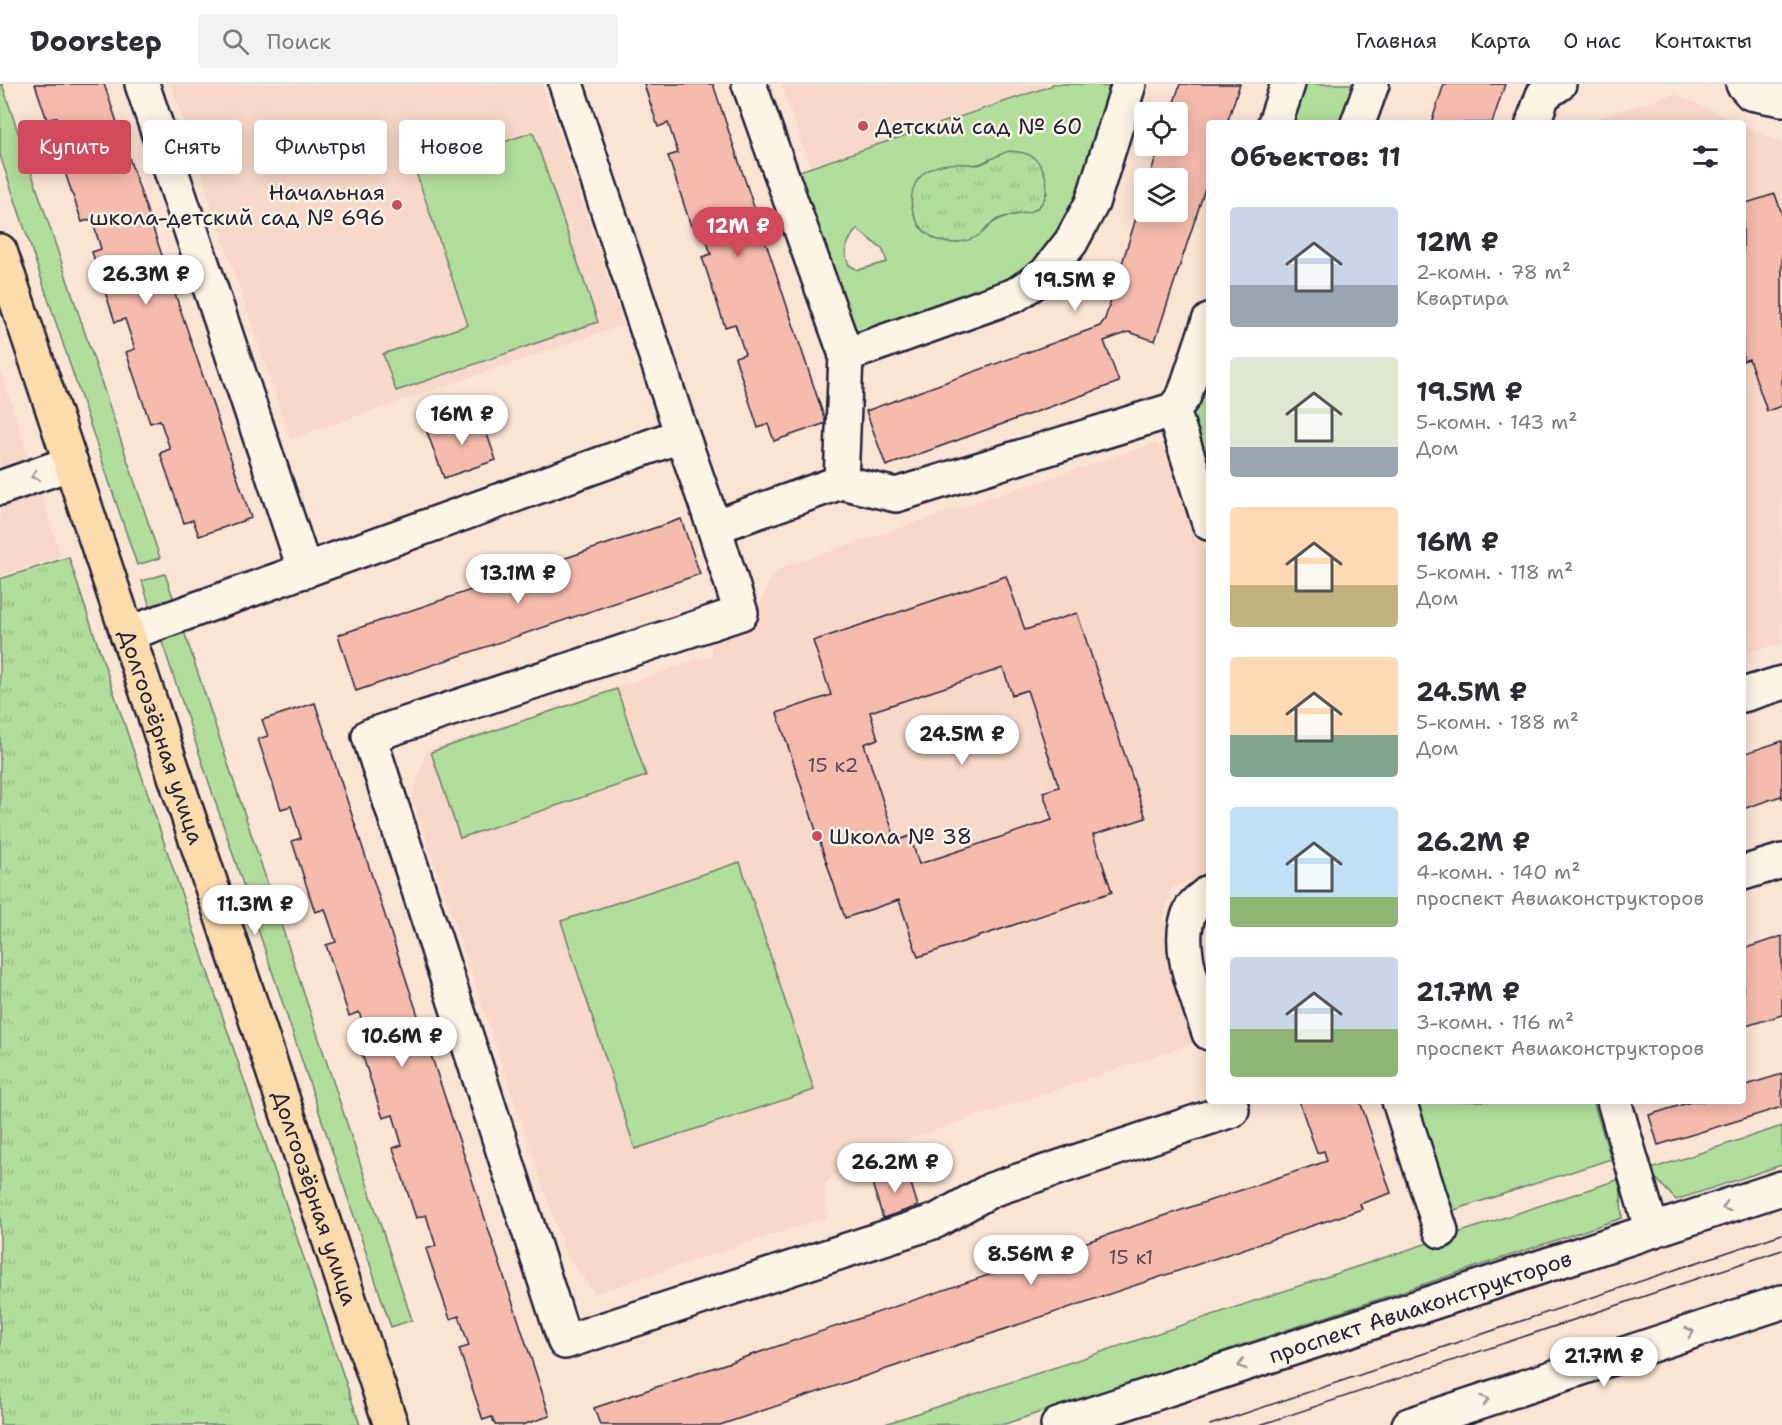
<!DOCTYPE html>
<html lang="ru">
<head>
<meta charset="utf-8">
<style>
  body { margin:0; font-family:"Shantell Sans",sans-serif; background:#f2f2f3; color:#2b2b33; height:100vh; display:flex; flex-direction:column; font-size:22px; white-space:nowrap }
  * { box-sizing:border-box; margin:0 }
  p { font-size:20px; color:#7c7c81 }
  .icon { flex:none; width:33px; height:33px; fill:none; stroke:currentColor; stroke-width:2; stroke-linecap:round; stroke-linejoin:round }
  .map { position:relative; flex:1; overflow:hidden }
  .panel { position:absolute; left:1206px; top:36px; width:540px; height:984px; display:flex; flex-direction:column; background:#fff; border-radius:6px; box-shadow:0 3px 15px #0003 }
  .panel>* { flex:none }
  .banner { position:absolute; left:18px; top:36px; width:570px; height:54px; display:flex; gap:12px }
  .tools { position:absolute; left:1134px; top:18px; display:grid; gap:12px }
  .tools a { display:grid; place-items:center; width:54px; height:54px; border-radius:6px; background:#fff; box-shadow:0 3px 15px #0003; font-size:30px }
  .price { position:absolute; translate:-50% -51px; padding:0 14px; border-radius:21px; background:#fff; color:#222; font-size:20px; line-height:39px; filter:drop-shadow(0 2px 3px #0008) }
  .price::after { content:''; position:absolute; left:50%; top:36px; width:18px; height:14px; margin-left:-9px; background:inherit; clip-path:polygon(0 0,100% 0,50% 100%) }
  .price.active { background:#d1495b; color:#fff }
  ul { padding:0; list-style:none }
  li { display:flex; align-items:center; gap:18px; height:150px; padding:0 24px }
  li span { display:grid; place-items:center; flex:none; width:168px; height:120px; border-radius:6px; color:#555 }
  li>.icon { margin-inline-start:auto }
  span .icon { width:72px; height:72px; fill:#fffc; stroke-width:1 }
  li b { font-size:26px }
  h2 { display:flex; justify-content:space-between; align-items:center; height:72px; padding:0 24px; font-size:26px }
  .pill { padding:0 21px; border-radius:6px; background:#fff; box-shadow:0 3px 15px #0003; font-size:21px; line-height:54px }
  .pill.active { background:#d1495b; color:#fff }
  header { display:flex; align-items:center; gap:36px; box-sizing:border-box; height:84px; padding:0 30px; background:#fff; border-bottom:2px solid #e1e1e2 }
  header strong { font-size:28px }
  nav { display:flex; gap:33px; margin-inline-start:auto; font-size:21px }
  .search { width:420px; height:54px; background:#f2f2f3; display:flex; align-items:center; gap:15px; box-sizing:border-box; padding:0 21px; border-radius:6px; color:#7c7c81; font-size:22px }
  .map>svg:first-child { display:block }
  .built { fill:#f8d8c8 }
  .green { fill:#b2de9c; stroke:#6a806c; stroke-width:1.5; fill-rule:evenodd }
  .park { fill:url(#park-tufts); stroke:#6a806c; stroke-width:1.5 }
  .building { fill:#f5bbad; stroke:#22223b; stroke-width:1.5; fill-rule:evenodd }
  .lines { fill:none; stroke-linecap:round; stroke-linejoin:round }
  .minor-casing { stroke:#22223b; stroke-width:38 }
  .major-casing { stroke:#22223b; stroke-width:38 }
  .minor { stroke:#fcf5e5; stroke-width:33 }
  .major { stroke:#fddcac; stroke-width:33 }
  .tram { stroke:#22223b; stroke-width:1.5 }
  .oneway { stroke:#9a9698 }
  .poi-dot { fill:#d1495b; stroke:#fcf5e5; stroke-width:2 }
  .labels { text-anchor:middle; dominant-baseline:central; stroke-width:5; stroke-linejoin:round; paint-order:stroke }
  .number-label { font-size:20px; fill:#574858 }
  .poi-label { font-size:22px; fill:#22223b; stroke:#fcf5e5; text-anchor:start }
  .street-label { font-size:22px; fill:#22223b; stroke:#fcf5e5 }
</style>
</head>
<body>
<header>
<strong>Doorstep</strong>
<div class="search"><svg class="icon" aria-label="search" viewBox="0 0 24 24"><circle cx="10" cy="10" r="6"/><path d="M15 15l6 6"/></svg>Поиск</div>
<nav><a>Главная</a><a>Карта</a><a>О нас</a><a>Контакты</a></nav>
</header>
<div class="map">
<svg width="1782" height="1341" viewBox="0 0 1782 1341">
  <defs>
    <pattern id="park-tufts" width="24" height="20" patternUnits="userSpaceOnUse" patternTransform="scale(1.5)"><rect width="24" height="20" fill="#b2de9c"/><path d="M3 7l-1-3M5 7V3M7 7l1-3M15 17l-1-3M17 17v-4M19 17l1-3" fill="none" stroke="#99be87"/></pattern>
  </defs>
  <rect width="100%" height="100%" fill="#fae4d4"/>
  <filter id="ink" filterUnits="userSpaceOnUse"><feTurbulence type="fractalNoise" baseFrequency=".0167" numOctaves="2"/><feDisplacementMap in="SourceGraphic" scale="12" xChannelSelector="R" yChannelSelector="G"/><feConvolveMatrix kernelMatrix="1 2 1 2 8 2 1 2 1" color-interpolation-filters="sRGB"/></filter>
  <g filter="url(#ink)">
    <g class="built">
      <polygon points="171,0 542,0 623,241 290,355"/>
      <polygon points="781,0 1052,0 1051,2 810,82"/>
      <polygon points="1675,10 1738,39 1581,39"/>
      <polygon points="1743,41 1782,59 1782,559 1743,570"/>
      <polygon points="0,285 61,472 0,492"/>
      <polygon points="1155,359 1172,370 1209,480 1209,791 1172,804 1163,834 1197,958 891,1061 878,1073 848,1079 824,1101 827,1133 595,1209 566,1171 412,712 427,667 713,571 710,559 759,541 759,523 771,492 789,481"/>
    </g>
    <g class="green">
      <polygon points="0,0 2,0 160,474 137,481 0,71"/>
      <path d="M1052,0H1095L1110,4L1077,113L1058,151L1037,178L1008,198L852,254L794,89L1051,2ZM989,75L1047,109C1029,138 1020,124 996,137C989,140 985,148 978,151C956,162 937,161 919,142V95C943,68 966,91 989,75ZM857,145L883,166L887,178L858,186L849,181C842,167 848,156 857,145Z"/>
      <polygon points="1297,0 1362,0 1348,39 1284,39"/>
      <polygon points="533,48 598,238 396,307 383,270 468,241 416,88"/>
      <polygon points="1209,258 1209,409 1183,327"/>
      <polygon points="165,490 174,516 150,523 142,497"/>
      <polygon points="182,541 412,1236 391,1243 159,549"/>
      <polygon points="617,605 646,692 460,754 431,668"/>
      <polygon points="740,778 814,1006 635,1065 561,837"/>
      <polygon points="1410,1017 1593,1017 1611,1075 1448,1128"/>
      <polygon points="1782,1042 1782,1081 1676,1116 1648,1086"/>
      <polygon points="1620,1095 1622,1134 1005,1340 882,1341"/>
    </g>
    <g class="park">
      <path d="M1010,67C1023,68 1034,70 1041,82C1050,98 1050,121 1029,128C1019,131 1008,131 998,135C990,139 987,145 981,150C975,154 966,157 960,158C922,166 894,115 924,89C936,79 953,79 968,80C972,80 977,82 981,80C992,76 997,70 1010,67Z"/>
      <polygon points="69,473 80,508 360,1341 0,1341 0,495"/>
    </g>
    <g class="building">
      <polygon points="35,0 104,0 251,434 199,452 193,436 184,439 160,369 170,365 160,336 150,339 126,268 135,265 125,235 115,238 92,168 101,165 92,135 82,138 58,68 67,65 57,33 47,36"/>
      <polygon points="644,0 713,0 826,339 774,357 768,340 758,344 735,273 745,270 735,240 725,243 702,173 711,170 701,139 691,142 668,72 678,69 668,39 658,43"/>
      <polygon points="1180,0 1240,0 1227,39 1209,39 1209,93 1155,257 1129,248 1104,257 1119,298 886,382 866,327 1100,242 1105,235 1144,108 1144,128 1178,128 1178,94 1149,94 1160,62 1178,62 1178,28 1171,28"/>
      <polygon points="1444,0 1505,0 1492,39 1431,39"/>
      <polygon points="1775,110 1782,130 1782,322 1767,327 1749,275 1743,277 1743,120"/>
      <polygon points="480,330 496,376 444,394 427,348"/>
      <polygon points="681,435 700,490 356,607 338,551"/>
      <path d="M1006,492L1025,546L1077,529L1146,734L1093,751L1112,808L918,873L899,816L845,834L777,629L831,611L813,557ZM1003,584L1012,611L1027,606L1059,703L1043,708L1052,736L919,780L910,752L896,757L864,660L878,655L870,628Z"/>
      <polygon points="315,619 550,1332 522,1341 495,1341 492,1333 483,1336 459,1265 469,1262 459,1232 450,1235 426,1165 436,1162 426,1131 416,1134 393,1064 402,1061 393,1031 383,1034 360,964 370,961 359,928 349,932 326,861 336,858 325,825 315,828 292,757 301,754 291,722 281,725 258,655 268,652 262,636"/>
      <polygon points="1782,657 1782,715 1781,712 1743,725 1743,670"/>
      <polygon points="1782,852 1782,931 1743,943 1743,865"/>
      <polygon points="1782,990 1782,1023 1658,1061 1649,1031 1694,1017 1743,1017 1743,1002"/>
      <polygon points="1299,1017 1360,1017 1391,1109 1360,1120 1362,1125 720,1341 600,1341 594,1324 1327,1077 1324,1067 1317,1069"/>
      <polygon points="907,1087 918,1122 883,1134 872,1099"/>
    </g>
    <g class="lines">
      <g class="minor-casing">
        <g id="minor">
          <polyline points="142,0 305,487"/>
          <polyline points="566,0 682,351"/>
          <polyline points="749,0 846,271"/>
          <polyline points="1743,0 1751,9 1782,15"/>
          <polyline points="1275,39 1288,0"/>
          <polyline points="1358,39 1372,0"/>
          <polyline points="1533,39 1543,11 1559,0"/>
          <polyline points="1173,326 1209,439"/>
          <polyline points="841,398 896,411 1173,326 1184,312 1209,237"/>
          <polyline points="0,404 71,379"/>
          <polyline points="714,443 741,529 369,652 565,1258 936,1137 991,1106 1232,1026 1230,1017"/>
          <polyline points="127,550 682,351 714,443 841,398 846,271 1015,211 1045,191 1071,158 1092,119 1129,0"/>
          <polyline points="1743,611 1782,599"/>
          <polyline points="1743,789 1782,777"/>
          <path d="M1209,808C1204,813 1195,818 1192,824C1172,858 1198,914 1209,949"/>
          <polyline points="1399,1017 1441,1147"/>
          <polyline points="1614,1017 1652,1147"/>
          <path id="s1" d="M1058,1341L1782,1104"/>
          <polyline points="1409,1341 1782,1218"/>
        </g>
      </g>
      <g class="major-casing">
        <g id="major">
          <path id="s2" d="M0,167L391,1341"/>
        </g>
      </g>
      <use href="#minor" class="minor"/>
      <use href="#major" class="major"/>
      <g class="tram">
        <polyline points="1210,1341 1782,1150"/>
        <polyline points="1260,1341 1782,1166"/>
      </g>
    </g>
    <defs><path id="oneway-chevron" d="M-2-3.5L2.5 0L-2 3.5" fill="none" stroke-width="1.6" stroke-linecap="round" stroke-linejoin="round" transform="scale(1.5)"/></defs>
    <g class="oneway">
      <use href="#oneway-chevron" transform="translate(35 392) rotate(161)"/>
      <use href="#oneway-chevron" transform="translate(1726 1123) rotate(162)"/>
      <use href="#oneway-chevron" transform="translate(1690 1248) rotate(-18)"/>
      <use href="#oneway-chevron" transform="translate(1242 1281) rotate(162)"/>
      <use href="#oneway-chevron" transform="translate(1485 1316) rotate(-18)"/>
    </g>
  </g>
  <g class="poi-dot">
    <circle cx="863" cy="42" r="6"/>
    <circle cx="397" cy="121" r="6"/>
    <circle cx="817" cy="752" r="6"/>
  </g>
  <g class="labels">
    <g class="number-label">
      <text x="833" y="681">15 к2</text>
      <text x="1131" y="1173">15 к1</text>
    </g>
    <g class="poi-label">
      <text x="875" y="42">Детский сад № 60</text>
      <text x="385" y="108" text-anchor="end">Начальная<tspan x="385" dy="25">школа-детский сад № 696</tspan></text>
      <text x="829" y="752">Школа № 38</text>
    </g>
    <g class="street-label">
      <text stroke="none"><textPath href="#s2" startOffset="512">Долгоозёрная улица</textPath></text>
      <text stroke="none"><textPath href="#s2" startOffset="998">Долгоозёрная улица</textPath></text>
      <text stroke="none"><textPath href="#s1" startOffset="381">проспект Авиаконструкторов</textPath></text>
    </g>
  </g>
</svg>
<div class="tools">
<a><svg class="icon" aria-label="locate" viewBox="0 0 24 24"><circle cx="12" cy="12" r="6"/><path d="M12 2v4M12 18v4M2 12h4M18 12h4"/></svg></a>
<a><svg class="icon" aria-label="layers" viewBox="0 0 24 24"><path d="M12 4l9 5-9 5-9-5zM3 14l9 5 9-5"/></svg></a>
</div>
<b class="price active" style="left:738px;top:174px">12M ₽</b>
<b class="price" style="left:146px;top:222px">26.3M ₽</b>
<b class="price" style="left:1075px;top:228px">19.5M ₽</b>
<b class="price" style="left:462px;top:362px">16M ₽</b>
<b class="price" style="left:518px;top:521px">13.1M ₽</b>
<b class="price" style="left:962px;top:682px">24.5M ₽</b>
<b class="price" style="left:255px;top:852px">11.3M ₽</b>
<b class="price" style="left:402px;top:984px">10.6M ₽</b>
<b class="price" style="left:895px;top:1110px">26.2M ₽</b>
<b class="price" style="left:1031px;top:1202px">8.56M ₽</b>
<b class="price" style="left:1604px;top:1304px">21.7M ₽</b>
<div class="banner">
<a class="pill active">Купить</a>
<a class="pill">Снять</a>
<a class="pill">Фильтры</a>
<a class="pill">Новое</a>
</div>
<section class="panel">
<h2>Объектов: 11<svg class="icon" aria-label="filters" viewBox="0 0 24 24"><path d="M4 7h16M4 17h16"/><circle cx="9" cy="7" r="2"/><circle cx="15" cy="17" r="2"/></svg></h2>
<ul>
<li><span style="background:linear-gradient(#c9d6e8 65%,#9aa5b1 0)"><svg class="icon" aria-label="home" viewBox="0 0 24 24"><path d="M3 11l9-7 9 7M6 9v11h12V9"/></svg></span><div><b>12M ₽</b><p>2-комн. · 78 m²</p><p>Квартира</p></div></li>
<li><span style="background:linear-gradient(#dfe7d0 75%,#9aa5b1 0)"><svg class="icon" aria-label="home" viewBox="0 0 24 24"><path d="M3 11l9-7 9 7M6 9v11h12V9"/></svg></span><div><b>19.5M ₽</b><p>5-комн. · 143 m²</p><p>Дом</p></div></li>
<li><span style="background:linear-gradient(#ffd9b3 65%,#c2b280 0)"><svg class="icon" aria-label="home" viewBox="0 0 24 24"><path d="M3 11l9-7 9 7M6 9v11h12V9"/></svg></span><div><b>16M ₽</b><p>5-комн. · 118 m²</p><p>Дом</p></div></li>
<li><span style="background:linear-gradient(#ffd9b3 65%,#7fa58c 0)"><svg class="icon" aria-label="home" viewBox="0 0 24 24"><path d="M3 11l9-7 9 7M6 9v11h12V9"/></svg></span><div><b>24.5M ₽</b><p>5-комн. · 188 m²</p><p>Дом</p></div></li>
<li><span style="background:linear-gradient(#bfe0f5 75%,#8fb573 0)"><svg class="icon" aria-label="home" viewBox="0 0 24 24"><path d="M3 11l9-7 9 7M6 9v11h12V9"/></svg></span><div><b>26.2M ₽</b><p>4-комн. · 140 m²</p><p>проспект Авиаконструкторов</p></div></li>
<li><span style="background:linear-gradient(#c9d6e8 60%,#8fb573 0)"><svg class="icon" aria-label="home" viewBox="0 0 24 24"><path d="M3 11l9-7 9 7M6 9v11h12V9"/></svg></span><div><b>21.7M ₽</b><p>3-комн. · 116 m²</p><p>проспект Авиаконструкторов</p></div></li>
</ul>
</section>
</div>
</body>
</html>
